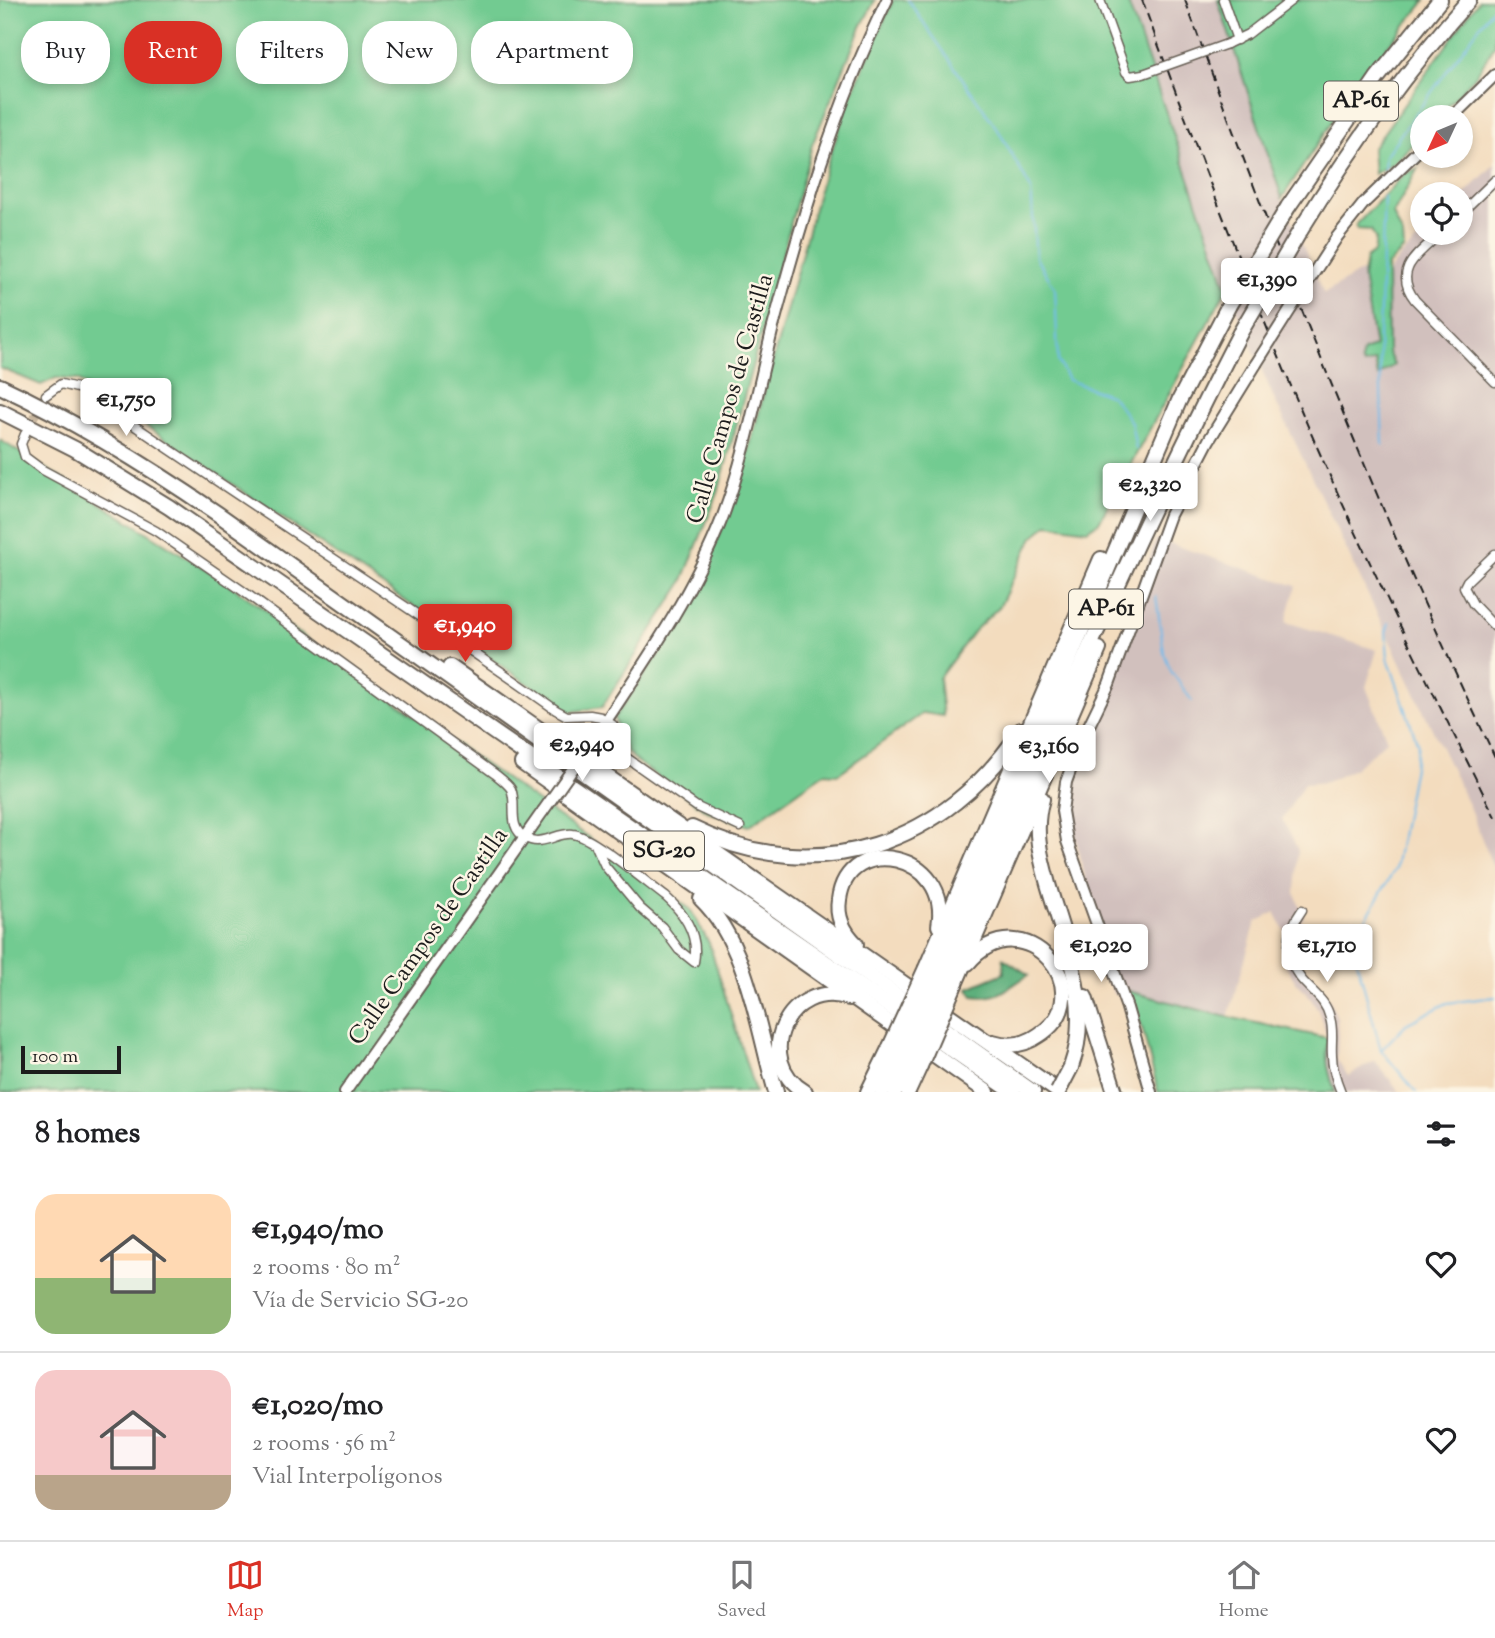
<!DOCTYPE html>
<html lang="en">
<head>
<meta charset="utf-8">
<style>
  body { margin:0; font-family:"Sorts Mill Goudy",serif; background:#f2f2f2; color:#202124; height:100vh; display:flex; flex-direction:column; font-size:26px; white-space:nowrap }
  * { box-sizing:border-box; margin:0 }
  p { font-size:23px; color:#757577 }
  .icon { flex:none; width:38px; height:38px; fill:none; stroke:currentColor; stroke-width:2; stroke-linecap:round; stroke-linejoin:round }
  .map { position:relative; height:1092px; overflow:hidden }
  .panel { display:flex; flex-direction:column; background:#fff; flex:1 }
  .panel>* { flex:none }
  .hud { position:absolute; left:21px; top:21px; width:700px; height:63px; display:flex; gap:14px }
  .needle { width:46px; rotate:226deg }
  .buttons { position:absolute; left:1410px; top:105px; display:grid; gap:14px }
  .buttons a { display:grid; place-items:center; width:63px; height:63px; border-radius:50%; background:#fff; box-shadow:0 4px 10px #0003; font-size:35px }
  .scale { position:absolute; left:21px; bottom:18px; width:100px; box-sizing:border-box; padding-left:7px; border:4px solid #1c1c1c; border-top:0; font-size:19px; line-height:24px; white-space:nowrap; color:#1c1c1c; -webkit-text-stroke:5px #fcf5e5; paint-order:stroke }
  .price { position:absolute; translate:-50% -60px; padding:0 16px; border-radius:7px; background:#fff; color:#222; font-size:23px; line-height:46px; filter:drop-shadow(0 2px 4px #0008) }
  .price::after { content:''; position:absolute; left:50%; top:42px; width:21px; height:16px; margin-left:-10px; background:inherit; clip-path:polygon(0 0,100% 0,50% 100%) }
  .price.active { background:#d93025; color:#fff }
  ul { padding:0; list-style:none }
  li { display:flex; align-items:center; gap:21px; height:175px; padding:0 35px }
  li+li { border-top:2px solid #e0e0e0 }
  li span { display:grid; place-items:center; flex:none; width:196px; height:140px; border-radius:21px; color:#555 }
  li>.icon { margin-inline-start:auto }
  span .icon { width:84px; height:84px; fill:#fffc; stroke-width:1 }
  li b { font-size:30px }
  h2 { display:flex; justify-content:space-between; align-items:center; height:84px; padding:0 35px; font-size:30px }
  .chip { padding:0 24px; border-radius:28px; background:#fff; box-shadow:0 4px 10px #0003; font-size:24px; line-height:63px }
  .chip.active { background:#d93025; color:#fff }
  .tabs { display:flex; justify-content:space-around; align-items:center; height:98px; border-top:2px solid #e0e0e0; background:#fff; font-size:19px; color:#757577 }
  .tabs a { display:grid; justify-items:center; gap:4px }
  .tabs .active { color:#d93025 }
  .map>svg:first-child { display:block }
  .industrial { fill:#d1c0bd }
  .green { fill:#72cb91; stroke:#477456; stroke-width:2 }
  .forest { fill:#5daf7b; stroke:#3c664c; stroke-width:2 }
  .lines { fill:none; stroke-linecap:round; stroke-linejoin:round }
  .stream { stroke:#72bbea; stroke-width:2 }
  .street-tunnel { stroke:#c8b69e; stroke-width:8; stroke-dasharray:8 4; stroke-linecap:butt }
  .street-casing { stroke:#675f55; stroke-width:11 }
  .secondary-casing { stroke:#675f55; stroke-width:14 }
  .highway-casing { stroke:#675f55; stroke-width:18 }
  .street { stroke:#fff; stroke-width:8 }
  .secondary { stroke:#fff; stroke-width:10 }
  .highway { stroke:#fff; stroke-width:14 }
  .rail { stroke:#1c1c1c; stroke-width:2; stroke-dasharray:10 5; stroke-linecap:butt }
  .street-bridge-casing { stroke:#675f55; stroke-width:11; stroke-linecap:butt }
  .secondary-bridge-casing { stroke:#675f55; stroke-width:14; stroke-linecap:butt }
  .highway-bridge-casing { stroke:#675f55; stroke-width:18; stroke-linecap:butt }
  .street-bridge { stroke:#fff; stroke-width:8 }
  .secondary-bridge { stroke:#fff; stroke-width:10 }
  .highway-bridge { stroke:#fff; stroke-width:14 }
  .labels { text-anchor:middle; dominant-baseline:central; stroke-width:5; stroke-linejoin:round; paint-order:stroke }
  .shield { fill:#fcf5e5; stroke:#5f5d58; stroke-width:2 }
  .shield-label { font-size:23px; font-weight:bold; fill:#1c1c1c }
  .street-label { font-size:24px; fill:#1c1c1c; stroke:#fcf5e5 }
</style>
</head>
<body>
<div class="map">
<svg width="1495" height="1092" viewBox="0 0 1495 1092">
  <rect width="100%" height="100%" fill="#fcf5e5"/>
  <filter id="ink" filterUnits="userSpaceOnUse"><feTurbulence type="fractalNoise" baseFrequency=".0143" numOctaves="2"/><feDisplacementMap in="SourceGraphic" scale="14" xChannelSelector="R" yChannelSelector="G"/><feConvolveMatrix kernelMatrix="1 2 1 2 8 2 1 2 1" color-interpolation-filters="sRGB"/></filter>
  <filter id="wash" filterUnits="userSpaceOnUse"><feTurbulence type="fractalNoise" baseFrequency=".00686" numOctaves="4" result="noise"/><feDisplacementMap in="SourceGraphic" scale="28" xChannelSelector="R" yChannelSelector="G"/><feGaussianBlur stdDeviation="1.57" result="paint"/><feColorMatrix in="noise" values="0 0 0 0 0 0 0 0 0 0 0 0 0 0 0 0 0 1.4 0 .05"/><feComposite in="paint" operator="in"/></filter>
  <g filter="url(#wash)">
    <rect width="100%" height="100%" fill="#f3dcbe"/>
    <g class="industrial">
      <polygon points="1127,0 1218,0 1282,198 1324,294 1356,274 1371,269 1368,299 1400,257 1425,233 1461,233 1461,197 1495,164 1495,872 1468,804 1273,396 1227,288"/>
      <polygon points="1156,539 1296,586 1286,622 1377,650 1366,687 1387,740 1354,769 1327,782 1304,784 1282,819 1298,850 1295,893 1304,917 1296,927 1293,947 1295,960 1302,971 1330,1001 1337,1018 1338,1036 1337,1059 1348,1076 1375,1061 1400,1092 1335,1092 1334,1090 1327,1066 1326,1049 1328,1038 1318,1010 1307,993 1296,983 1286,965 1285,932 1275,912 1256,922 1228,1017 1113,994 1071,819 1069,797"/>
    </g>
    <g class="green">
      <polygon points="0,0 875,0 861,27 812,145 718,493 681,585 602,707 570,712 78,380 56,378 41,385 0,368"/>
      <polygon points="893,0 1127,0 1227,288 1099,522 1087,530 1048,524 1033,537 1000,606 974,631 939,678 943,716 923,713 838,774 824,773 749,826 709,812 641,765 627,752 614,718 668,641 705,569 739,486 821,182 849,100"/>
      <polygon points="1218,0 1426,0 1358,82 1282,198"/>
      <polygon points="1479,0 1495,0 1495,45 1474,78 1437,117 1423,117 1423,133 1395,162 1374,174 1372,149"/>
      <polygon points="1418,168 1393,214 1403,236 1404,249 1387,266 1388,352 1394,365 1378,376 1375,361 1364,365 1361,361 1363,351 1375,347 1363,277 1366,258 1374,252 1376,240 1371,230 1357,229 1356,225 1404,174"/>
      <polygon points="0,440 223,580 690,909 709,943 755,1092 0,1092"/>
      <path d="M1128,991L1223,1016L1328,1038C1324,1057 1329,1074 1335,1092H1158L1143,1031Z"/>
    </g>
    <path class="forest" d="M1003,958L1029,975C1006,988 1000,1000 973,996L968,988L1004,973Z"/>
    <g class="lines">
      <g class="stream">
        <polyline points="908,0 1000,133 1031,189 1036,258 1055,288 1058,361 1068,380 1112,396 1131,422 1136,449"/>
        <polyline points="1384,172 1385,156 1495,5"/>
        <polyline points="1383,445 1379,338 1384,197"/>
        <polyline points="1156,596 1164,653 1171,671 1192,701"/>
        <polyline points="1389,623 1386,632 1388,658 1418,745 1395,869 1352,943 1381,1050 1416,1092"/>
        <polyline points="1296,946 1351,943"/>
        <polyline points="1382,1049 1406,1024 1447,1003 1495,997"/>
      </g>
    </g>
  </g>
  <g filter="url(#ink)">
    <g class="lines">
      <polyline class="street-tunnel" points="28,428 42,403"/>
      <g class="street-casing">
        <g id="street">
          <polyline points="1100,0 1126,72 1130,76 1143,74"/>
          <polyline points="1223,0 1237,40"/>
          <polyline points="1227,44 1248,34 1292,0"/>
          <polyline points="1461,213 1495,180"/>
          <path d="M1441,233C1420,253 1391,269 1415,300L1495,382"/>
          <path d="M46,395L61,384L81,389C238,498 400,599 556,710L567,716L590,715L601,717L613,725L624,756L697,807L740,827"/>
          <path d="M25,434L21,444L25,457L41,469L156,531L240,589L495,774C500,778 508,784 511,789C518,805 506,827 526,838C541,847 558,832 573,834C592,836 647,883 666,897C685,914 699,936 694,962L679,950L662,927L640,908L605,866L596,846"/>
          <polyline points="1495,554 1467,581 1464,587 1473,604 1495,627"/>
          <path d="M1302,910C1286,932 1283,958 1302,980C1313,993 1326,1000 1330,1018C1334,1031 1331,1042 1332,1055C1332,1068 1336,1080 1341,1092"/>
        </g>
      </g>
      <g class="secondary-casing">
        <g id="secondary">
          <polyline points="1452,117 1495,75"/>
          <polyline points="1304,288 1337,237 1364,203 1423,146"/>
          <path d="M596,736C643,665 692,596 723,516C745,456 757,393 772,331C802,217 835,106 887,0"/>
          <polyline points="345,1092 543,811"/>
          <polyline points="1151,1092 1127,1008 1067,841 1062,811 1066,782 1080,744 1109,684 1170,515 1209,440 1256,364"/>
        </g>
      </g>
      <g class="highway-casing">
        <g id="highway">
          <polyline points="1288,207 1377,78 1440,0"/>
          <path d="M1300,231C1349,151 1406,71 1469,0"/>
          <path d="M0,386C77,422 148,466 218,514L1033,1092"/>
          <polyline points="0,411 75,449 169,507 1013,1092"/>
          <polyline points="450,667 1059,1092"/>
          <polyline points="522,763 987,1092"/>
          <path d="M1042,799C1033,829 1040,855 1048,884C1065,943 1093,1006 1071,1067"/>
          <path d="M692,828C817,890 947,843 1021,730"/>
          <path d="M701,899C748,944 758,1031 776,1092"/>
          <path d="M856,944C844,932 836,918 839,900C847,831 952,853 939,926"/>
          <path d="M968,963C1024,897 1104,994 1039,1035C1025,1045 1009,1047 993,1042"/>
          <polyline points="926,968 1101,559"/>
          <polyline points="936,973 1179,401 1229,305"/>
          <path d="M946,978C1039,761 1131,543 1240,333"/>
          <polyline points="956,982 1099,649"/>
          <polyline points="1085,997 1115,1092"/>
          <path d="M805,1092C751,1060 788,978 849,998"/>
          <polyline points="868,1092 890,1047"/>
          <polyline points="882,1092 901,1053"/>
          <polyline points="895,1092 910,1060"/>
          <polyline points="908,1092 920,1066"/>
        </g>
      </g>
      <use href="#street" class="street"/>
      <use href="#secondary" class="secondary"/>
      <use href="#highway" class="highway"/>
      <g class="rail">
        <path d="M1142,0C1192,138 1244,275 1301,410C1360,548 1428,683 1495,817"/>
        <path d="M1185,0C1278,257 1377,510 1495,757"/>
      </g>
      <g class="street-bridge-casing">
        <polyline id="street-bridge" points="1143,74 1227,44"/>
      </g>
      <g class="secondary-bridge-casing">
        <g id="secondary-bridge">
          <polyline points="1256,364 1304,288"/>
          <polyline points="543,811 596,736"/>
        </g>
      </g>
      <g class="highway-bridge-casing">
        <g id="highway-bridge">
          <polyline points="1229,305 1288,207"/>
          <polyline points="1240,333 1300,231"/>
          <polyline points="890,1047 926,968"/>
          <polyline points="901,1053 936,973"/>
          <polyline points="910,1060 946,978"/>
          <polyline points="920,1066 956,982"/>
          <polyline points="1058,1092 1071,1067"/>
        </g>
      </g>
      <use href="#street-bridge" class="street-bridge"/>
      <use href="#secondary-bridge" class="secondary-bridge"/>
      <use href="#highway-bridge" class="highway-bridge"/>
    </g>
  </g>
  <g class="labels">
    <g class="shield">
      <rect x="1324" y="81.5" width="74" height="39" rx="5"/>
      <rect x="1069" y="589.5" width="74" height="39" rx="5"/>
      <rect x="624" y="831.5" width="80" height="39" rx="5"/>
    </g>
    <g class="shield-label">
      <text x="1361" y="101">AP-61</text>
      <text x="1106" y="609">AP-61</text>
      <text x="664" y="851">SG-20</text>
    </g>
    <g class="street-label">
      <text transform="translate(731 399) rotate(-74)">Calle Campos de Castilla</text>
      <text transform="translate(429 937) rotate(-55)">Calle Campos de Castilla</text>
    </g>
  </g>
</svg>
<div class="buttons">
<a><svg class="needle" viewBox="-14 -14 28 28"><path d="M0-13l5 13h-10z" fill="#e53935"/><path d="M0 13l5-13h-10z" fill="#757577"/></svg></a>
<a><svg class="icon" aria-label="locate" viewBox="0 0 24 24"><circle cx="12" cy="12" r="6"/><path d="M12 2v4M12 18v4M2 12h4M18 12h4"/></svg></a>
</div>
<div class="scale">100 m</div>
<b class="price" style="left:1267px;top:318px">€1,390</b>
<b class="price" style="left:126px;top:438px">€1,750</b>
<b class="price" style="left:1150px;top:523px">€2,320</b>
<b class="price active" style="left:465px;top:664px">€1,940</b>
<b class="price" style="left:582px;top:783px">€2,940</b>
<b class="price" style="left:1049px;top:785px">€3,160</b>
<b class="price" style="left:1101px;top:984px">€1,020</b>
<b class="price" style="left:1327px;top:984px">€1,710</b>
<div class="hud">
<a class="chip">Buy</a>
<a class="chip active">Rent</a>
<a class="chip">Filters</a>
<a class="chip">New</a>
<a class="chip">Apartment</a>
</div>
</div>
<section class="panel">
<h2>8 homes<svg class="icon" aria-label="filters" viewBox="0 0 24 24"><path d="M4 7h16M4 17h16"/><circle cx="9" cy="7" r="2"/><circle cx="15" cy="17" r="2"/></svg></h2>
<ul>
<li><span style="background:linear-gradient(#ffd9b3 60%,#8fb573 0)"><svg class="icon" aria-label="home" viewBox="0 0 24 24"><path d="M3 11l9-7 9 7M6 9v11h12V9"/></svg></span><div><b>€1,940/mo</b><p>2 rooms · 80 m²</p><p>Vía de Servicio SG-20</p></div><svg class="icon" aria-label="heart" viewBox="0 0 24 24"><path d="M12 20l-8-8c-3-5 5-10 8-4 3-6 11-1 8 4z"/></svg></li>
<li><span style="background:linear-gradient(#f6c9c9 75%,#b9a48a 0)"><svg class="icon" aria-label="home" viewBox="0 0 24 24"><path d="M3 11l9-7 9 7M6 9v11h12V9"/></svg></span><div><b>€1,020/mo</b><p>2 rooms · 56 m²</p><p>Vial Interpolígonos</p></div><svg class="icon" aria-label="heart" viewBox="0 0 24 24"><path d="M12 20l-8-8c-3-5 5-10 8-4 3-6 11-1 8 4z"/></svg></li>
</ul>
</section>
<nav class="tabs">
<a class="active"><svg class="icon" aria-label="map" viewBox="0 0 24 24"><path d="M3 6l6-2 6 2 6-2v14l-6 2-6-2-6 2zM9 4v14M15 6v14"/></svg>Map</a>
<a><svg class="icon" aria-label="saved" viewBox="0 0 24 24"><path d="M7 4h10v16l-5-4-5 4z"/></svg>Saved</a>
<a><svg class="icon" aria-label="home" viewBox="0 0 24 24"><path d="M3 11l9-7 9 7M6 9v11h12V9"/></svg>Home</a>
</nav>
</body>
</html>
